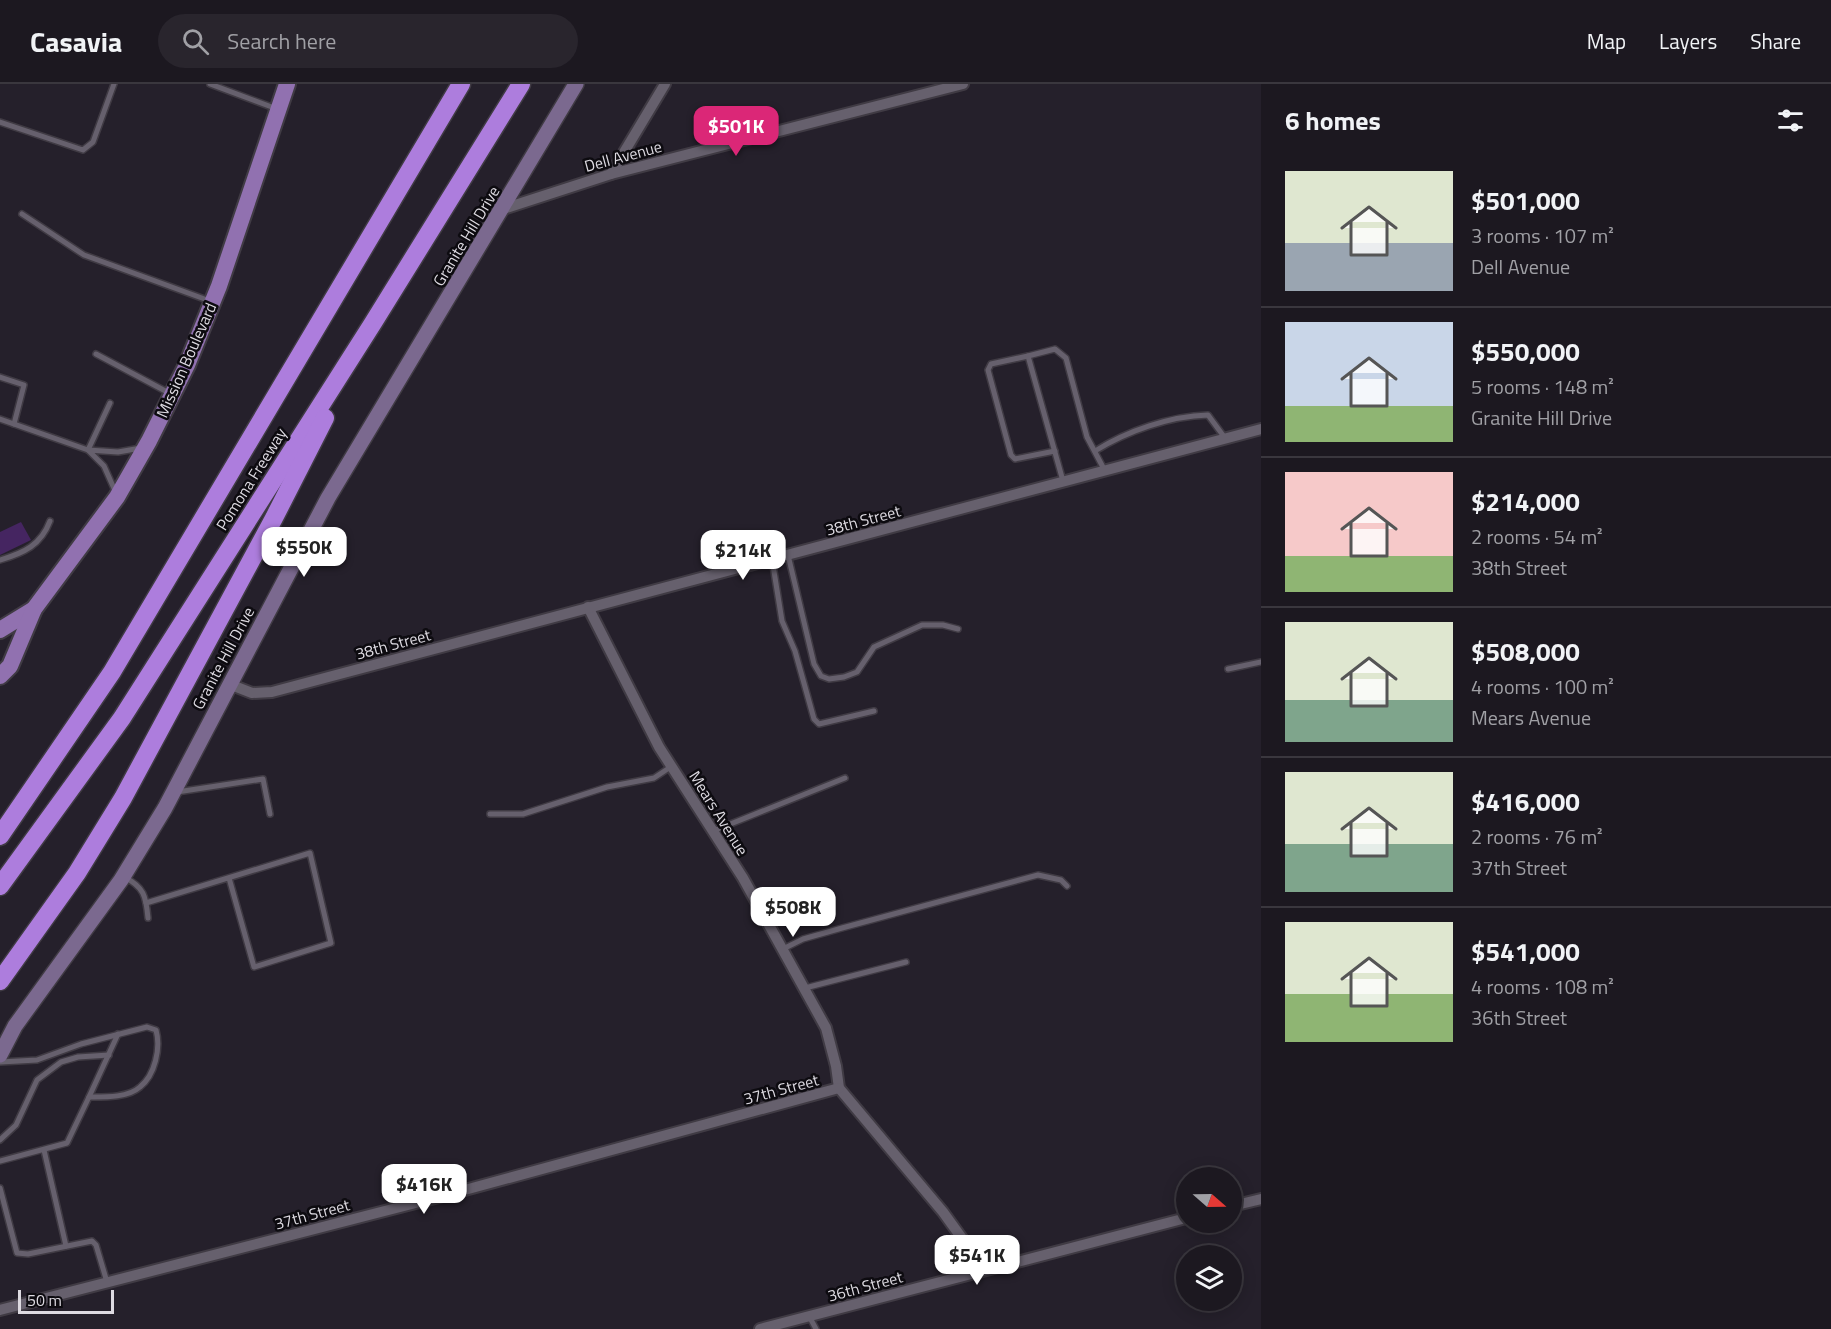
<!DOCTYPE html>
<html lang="en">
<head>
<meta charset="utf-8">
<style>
  body { margin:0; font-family:"Titillium Web",sans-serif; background:#29252d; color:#f1f3f6; height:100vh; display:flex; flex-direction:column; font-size:22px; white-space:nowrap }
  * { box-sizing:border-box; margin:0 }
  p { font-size:20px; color:#a0a0a5 }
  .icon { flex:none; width:33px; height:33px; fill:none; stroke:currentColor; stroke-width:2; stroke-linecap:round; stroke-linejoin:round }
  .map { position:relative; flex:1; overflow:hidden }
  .sheet { display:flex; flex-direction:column; background:#1c1820; width:570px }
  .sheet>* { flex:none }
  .needle { width:39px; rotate:110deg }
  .fabs { position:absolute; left:1176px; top:1083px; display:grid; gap:12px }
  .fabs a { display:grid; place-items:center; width:66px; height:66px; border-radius:50%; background:#1c1820; box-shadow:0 3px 15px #0003,0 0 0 2px #3a373e; font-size:30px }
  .scale { position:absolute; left:18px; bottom:15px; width:96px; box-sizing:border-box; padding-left:6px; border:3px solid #dddae1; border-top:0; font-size:16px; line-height:21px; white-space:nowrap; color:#dddae1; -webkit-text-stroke:4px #0d0b10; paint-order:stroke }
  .price { position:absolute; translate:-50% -51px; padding:0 14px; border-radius:12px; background:#fff; color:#222; font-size:20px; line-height:39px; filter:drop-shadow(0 2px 3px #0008) }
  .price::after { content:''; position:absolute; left:50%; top:36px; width:18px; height:14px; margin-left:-9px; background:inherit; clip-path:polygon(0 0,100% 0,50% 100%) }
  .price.active { background:#db2777; color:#fff }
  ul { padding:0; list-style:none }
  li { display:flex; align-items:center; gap:18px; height:150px; padding:0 24px }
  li+li { border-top:2px solid #3a373e }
  li span { display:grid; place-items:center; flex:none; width:168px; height:120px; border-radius:0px; color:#555 }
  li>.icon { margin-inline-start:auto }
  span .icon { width:72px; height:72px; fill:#fffc; stroke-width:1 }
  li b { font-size:26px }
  h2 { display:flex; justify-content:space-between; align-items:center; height:72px; padding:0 24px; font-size:26px }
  header { display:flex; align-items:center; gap:36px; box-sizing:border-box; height:84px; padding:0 30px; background:#1c1820; border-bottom:2px solid #3a373e }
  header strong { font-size:28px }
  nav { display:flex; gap:33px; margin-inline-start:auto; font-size:21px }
  .search { width:420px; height:54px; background:#29252d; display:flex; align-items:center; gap:15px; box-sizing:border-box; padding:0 21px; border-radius:33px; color:#a0a0a5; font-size:22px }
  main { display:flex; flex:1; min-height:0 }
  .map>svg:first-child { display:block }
  .building { fill:#452561 }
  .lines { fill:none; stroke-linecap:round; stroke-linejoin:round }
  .lane-casing { stroke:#403b44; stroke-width:8 }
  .street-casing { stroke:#403b44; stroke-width:14 }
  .secondary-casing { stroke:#403b44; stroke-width:18 }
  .primary-casing { stroke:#403b44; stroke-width:20 }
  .highway-casing { stroke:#403b44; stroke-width:21 }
  .lane { stroke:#66606d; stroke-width:5 }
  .street { stroke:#66606d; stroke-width:10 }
  .secondary { stroke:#7b698f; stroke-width:15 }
  .primary { stroke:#9171b0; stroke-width:16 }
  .highway { stroke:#ad7ddd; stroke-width:18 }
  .labels { text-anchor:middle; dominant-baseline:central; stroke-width:5; stroke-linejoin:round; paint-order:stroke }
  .street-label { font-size:16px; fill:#dddae1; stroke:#0d0b10 }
</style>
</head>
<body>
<header>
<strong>Casavia</strong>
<div class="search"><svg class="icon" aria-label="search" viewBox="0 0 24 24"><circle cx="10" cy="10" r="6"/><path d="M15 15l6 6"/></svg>Search here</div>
<nav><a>Map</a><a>Layers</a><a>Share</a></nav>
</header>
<main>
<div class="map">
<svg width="1261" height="1245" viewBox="0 0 1261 1245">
  <rect width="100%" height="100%" fill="#25202b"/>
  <polygon class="building" points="21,438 31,456 0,471 0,448"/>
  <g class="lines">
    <g class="lane-casing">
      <g id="lane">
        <polyline points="210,0 277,25"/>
        <polyline points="0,38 83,66 93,58 114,0"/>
        <polyline points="22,130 84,171 210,217"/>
        <polyline points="96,270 171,310"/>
        <polyline points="1028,272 991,280 988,286 1011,371 1015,375 1055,367"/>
        <polyline points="0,293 24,301 14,340"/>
        <polyline points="0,335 88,366 110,319"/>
        <path d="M1095,367C1127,347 1170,332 1208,331L1225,354"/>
        <polyline points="1063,397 1028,272 1055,265 1066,274 1087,353 1105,387"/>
        <polyline points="116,409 104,382 88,366 118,368 141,364"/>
        <polyline points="788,471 814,580 821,592 829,595 844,593 857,588 874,563 922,541 943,541 958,545"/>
        <polyline points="772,475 782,537 795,567 814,635 819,640 874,627"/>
        <path d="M0,476C24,469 41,461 50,437"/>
        <polyline points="1228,585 1261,578"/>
        <polyline points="177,708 263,695 270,730"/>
        <polyline points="490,730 523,730 607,703 654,694 672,682"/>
        <polyline points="713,747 845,694"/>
        <path d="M124,793C144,803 146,812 148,834"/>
        <polyline points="146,819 310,769 331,859 254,883 229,794"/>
        <polyline points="783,865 803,855 842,844 1038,791 1061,796 1067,802"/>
        <polyline points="805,904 906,878"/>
        <path d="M0,978L37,976L81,960L147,943L156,946C161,964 155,991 140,1003C128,1014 103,1013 89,1013L67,1059L0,1077"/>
        <polyline points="89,1013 118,950"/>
        <polyline points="0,1056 16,1041 37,996 61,978 78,973 109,971"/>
        <polyline points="44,1066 66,1162"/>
        <polyline points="0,1104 17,1169 28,1170 92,1157 96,1161 107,1198"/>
        <polyline points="809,1232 816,1245"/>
      </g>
    </g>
    <g class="street-casing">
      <g id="street">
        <polyline points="611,90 665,0"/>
        <polyline points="503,125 611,90 963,0"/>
        <polyline points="588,523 659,663 743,794 826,944 836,982 839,1004 943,1128 974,1171 981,1186"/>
        <polyline points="229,600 252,609 272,608 1261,345"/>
        <polyline points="1232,1122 1261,1115"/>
        <polyline points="0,1226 439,1113 839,1004"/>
        <polyline points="760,1245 1186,1134"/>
      </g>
    </g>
    <g class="secondary-casing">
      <polyline id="secondary" points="0,971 15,942 121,796 165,724 328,414 576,0"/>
    </g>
    <g class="primary-casing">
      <g id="primary">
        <polyline points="0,546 34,525"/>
        <polyline points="0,592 10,582 34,525 117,413 149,357 187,281 219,202 287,0"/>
      </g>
    </g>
    <g class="highway-casing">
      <g id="highway">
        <polyline points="0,752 112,588 461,0"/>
        <polyline points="0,802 122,634 373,239 521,0"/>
        <polyline points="0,897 77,789 123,714 274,434 325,334"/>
      </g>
    </g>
    <use href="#lane" class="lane"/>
    <use href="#street" class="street"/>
    <use href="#secondary" class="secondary"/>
    <use href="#primary" class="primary"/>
    <use href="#highway" class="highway"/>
  </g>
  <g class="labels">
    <g class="street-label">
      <text transform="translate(623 72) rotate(-15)">Dell Avenue</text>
      <text transform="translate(466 152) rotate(-59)">Granite Hill Drive</text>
      <text transform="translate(186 276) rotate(-66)">Mission Boulevard</text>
      <text transform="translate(251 395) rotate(-58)">Pomona Freeway</text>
      <text transform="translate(863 436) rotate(-15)">38th Street</text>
      <text transform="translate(393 560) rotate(-15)">38th Street</text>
      <text transform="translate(223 574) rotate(-62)">Granite Hill Drive</text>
      <text transform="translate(719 729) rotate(58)">Mears Avenue</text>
      <text transform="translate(781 1005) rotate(-15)">37th Street</text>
      <text transform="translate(312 1130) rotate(-15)">37th Street</text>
      <text transform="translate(865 1202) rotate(-15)">36th Street</text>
    </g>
  </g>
</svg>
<div class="fabs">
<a><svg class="needle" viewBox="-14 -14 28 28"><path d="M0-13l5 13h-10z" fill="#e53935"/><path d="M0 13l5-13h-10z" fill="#a0a0a5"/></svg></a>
<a><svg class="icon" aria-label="layers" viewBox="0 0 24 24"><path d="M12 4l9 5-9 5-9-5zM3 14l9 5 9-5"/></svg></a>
</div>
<div class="scale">50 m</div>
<b class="price active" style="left:736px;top:73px">$501K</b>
<b class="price" style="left:304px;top:494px">$550K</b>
<b class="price" style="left:743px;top:497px">$214K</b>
<b class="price" style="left:793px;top:854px">$508K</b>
<b class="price" style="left:424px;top:1131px">$416K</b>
<b class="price" style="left:977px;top:1202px">$541K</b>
</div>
<section class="sheet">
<h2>6 homes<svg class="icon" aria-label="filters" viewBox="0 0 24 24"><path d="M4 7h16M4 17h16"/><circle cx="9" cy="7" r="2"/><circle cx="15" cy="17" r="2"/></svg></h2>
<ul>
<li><span style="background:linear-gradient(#dfe7d0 60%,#9aa5b1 0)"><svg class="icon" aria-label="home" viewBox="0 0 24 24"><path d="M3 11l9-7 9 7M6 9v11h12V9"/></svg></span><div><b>$501,000</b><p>3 rooms · 107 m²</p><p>Dell Avenue</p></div></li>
<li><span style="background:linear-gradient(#c9d6e8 70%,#8fb573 0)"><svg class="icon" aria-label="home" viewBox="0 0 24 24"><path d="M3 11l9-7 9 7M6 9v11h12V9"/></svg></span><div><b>$550,000</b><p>5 rooms · 148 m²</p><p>Granite Hill Drive</p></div></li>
<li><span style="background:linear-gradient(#f6c9c9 70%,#8fb573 0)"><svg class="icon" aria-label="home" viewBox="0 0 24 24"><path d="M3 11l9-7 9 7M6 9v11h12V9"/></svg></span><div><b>$214,000</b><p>2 rooms · 54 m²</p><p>38th Street</p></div></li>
<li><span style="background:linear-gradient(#dfe7d0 65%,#7fa58c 0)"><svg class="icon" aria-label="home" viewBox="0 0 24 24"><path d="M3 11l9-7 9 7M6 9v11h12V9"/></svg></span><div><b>$508,000</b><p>4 rooms · 100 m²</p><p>Mears Avenue</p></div></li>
<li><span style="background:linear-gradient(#dfe7d0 60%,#7fa58c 0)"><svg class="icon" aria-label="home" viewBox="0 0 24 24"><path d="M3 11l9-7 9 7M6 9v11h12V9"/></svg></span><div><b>$416,000</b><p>2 rooms · 76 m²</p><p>37th Street</p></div></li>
<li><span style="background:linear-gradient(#dfe7d0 60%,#8fb573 0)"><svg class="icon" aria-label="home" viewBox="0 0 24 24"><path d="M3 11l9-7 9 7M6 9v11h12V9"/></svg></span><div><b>$541,000</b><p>4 rooms · 108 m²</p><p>36th Street</p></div></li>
</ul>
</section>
</main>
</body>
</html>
